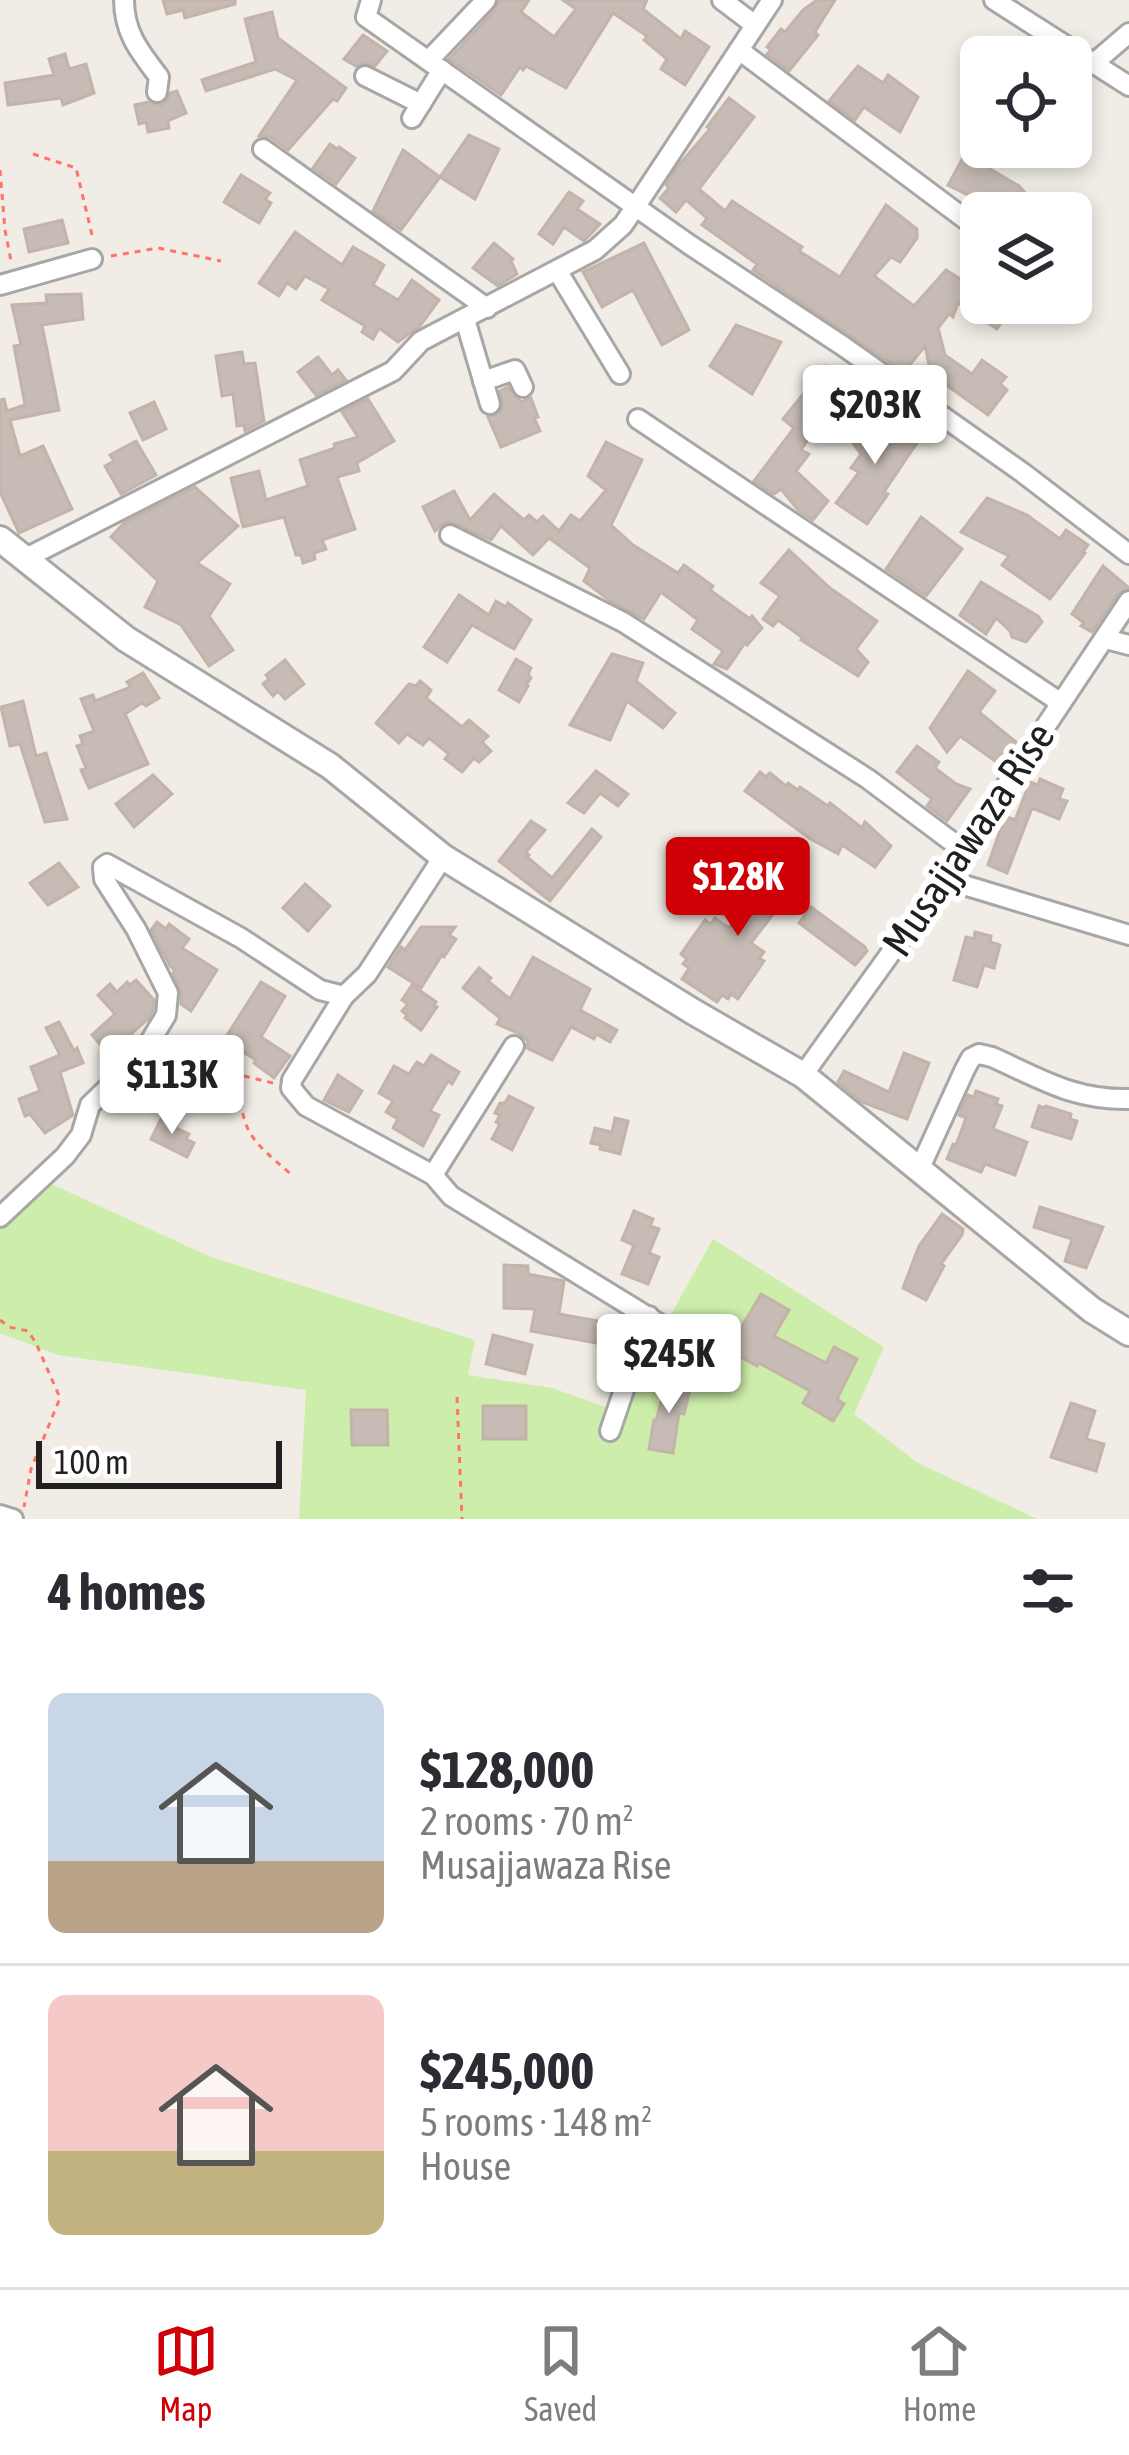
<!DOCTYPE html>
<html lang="en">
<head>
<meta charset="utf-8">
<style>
  body { margin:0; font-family:"Asap Condensed",sans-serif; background:#f7f7f7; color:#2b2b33; height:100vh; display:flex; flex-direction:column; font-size:45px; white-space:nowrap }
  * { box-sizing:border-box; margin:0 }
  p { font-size:39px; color:#7c7c81 }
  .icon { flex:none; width:66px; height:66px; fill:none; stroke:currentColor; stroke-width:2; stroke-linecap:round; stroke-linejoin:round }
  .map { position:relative; height:1519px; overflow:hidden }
  .panel { display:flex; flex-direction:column; background:#fff; flex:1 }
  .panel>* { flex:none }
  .tools { position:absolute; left:960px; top:36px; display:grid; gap:24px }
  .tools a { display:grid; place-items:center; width:132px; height:132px; border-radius:18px; background:#fff; box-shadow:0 6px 18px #0003; font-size:60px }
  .scale { position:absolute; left:36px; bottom:30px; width:246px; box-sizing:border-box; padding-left:12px; border:6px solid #202020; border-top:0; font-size:33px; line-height:42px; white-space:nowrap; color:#202020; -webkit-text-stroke:9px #fff; paint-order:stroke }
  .price { position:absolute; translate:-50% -102px; padding:0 27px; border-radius:12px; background:#fff; color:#222; font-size:39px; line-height:78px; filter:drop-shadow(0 3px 6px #0008) }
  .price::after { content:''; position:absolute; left:50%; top:72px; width:36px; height:27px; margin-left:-18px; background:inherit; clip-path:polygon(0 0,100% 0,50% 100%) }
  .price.active { background:#d00007; color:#fff }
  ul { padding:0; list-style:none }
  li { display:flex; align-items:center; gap:36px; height:300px; padding:0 48px }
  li+li { border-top:3px solid #e1e1e2 }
  li span { display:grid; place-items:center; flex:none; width:336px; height:240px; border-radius:18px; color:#555 }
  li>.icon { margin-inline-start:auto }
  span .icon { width:144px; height:144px; fill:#fffc; stroke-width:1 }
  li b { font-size:51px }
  h2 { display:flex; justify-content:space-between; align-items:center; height:144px; padding:0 48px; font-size:51px }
  .menu { display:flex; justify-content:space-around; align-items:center; height:168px; border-top:3px solid #e1e1e2; background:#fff; font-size:33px; color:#7c7c81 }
  .menu a { display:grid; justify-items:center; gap:6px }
  .menu .active { color:#d00007 }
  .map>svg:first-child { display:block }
  .grass { fill:#cdedaa }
  .building { fill:#c6bcb5; stroke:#c4b3a8; stroke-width:3 }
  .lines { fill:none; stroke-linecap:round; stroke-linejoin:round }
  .minor-casing { stroke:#a7a7a7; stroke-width:24 }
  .tertiary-casing { stroke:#a7a7a7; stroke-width:30 }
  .path { stroke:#ff7369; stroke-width:3; stroke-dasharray:6 6; stroke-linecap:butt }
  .minor { stroke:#fff; stroke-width:18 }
  .tertiary { stroke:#fff; stroke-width:24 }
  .labels { text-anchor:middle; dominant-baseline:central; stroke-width:12; stroke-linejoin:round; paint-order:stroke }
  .street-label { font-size:42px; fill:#202020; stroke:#fff }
</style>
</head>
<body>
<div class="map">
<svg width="1129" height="1519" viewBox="0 0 1129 1519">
  <rect width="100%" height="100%" fill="#f1ede6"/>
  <polygon class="grass" points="36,1177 211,1257 475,1340 468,1375 552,1388 617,1411 713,1239 884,1347 854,1414 918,1463 1037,1519 299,1519 306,1390 58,1355 0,1333 0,1226"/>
  <g class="building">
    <polygon points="163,0 235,0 235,4 185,18 183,10 167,14"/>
    <polygon points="499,0 529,0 521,12 554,37 576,9 563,0 647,0 643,9 681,39 685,31 709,47 685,85 661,69 667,59 644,40 647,36 613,13 566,88 526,66 523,70 520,67 501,95 449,59 496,9"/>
    <polygon points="817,0 835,0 815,32 818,35 789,71 767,54 771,50 767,47 781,29 785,32 803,10"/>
    <polygon points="272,12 278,38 346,88 337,101 333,99 288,150 270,137 259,136 297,80 275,69 206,91 202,80 256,62 245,19"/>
    <polygon points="363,35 387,51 375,66 365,63 356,66 344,59"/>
    <polygon points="65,54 69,69 86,64 94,93 63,105 61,98 8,105 5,83 54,75 49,59"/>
    <polygon points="858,66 883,83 888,75 918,97 900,132 864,107 855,120 829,101"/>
    <polygon points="177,91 186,113 168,121 169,128 148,132 146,122 139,124 135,105 148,102 161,105 167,101 170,93"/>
    <polygon points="729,98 754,117 699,189 725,211 732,201 802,247 799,251 840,277 886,205 917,229 917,238 900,262 891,257 874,276 914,306 946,270 981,292 981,303 996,303 1003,309 1015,303 1036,303 1016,320 1007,314 997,329 958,303 953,317 949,314 938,328 945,355 972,374 982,360 1006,377 1000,384 1007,390 988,415 931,374 925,346 904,372 753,270 757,264 702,225 707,218 686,200 676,212 660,198 669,188 666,185 678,166 710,129 707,127"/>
    <polygon points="469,135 499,149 475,199 440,177"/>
    <polygon points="330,144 337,149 339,147 355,158 336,184 313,168"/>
    <polygon points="403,150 440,177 401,230 373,211"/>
    <polygon points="965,154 1019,186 1034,203 1040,213 990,213 994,208 948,185"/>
    <polygon points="241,175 270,193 265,199 271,203 259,223 224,202"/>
    <polygon points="569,192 583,201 577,209 600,224 584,241 564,227 553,244 539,234"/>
    <polygon points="62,220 68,243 29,252 24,229"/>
    <polygon points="295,232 342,265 353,247 384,265 373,285 398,300 412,280 439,300 420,326 398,342 379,328 373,339 362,332 365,326 322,300 329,289 305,276 296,289 287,283 279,296 259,283"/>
    <polygon points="494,243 513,259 511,261 517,274 498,286 473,268"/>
    <polygon points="644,243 689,330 662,345 633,290 602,307 583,272"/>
    <polygon points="81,294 83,319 42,325 59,410 10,420 20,456 43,446 72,509 19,533 0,492 0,400 4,399 7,411 25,405 14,346 21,345 12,305 47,303 46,295"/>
    <polygon points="736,325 781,342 752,394 710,366"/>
    <polygon points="242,352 244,364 255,363 264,421 245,431 244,425 237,426 233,394 222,396 216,356"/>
    <polygon points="318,357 332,375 338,370 346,380 316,395 298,372"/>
    <polygon points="826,366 845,383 801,450 809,454 796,471 828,501 813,520 798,510 781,489 774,494 754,481 794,428 783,419"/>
    <polygon points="508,387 521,402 531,398 538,417 534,418 540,431 501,447 488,417 500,412 503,406 500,391"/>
    <polygon points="368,399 394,441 357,463 359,471 337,477 355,529 322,540 326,549 314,553 315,559 303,563 301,555 296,555 284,517 243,527 231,478 259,471 266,500 308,486 300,460 335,448 334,444 358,437 342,412"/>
    <polygon points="154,402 166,429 143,440 130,413"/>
    <polygon points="886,418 919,440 884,492 888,494 867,524 836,503 859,472 851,468 861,454 847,435 855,424 873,437"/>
    <polygon points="136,441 156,475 121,494 105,466 114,461 110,455"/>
    <polygon points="606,442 642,460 611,525 633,545 678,573 684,565 713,586 710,590 750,619 752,616 762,628 747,645 745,643 727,669 714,664 723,651 692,629 698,620 661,592 644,619 609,600 584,581 590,568 549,538 533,555 501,526 491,540 450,522 444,523 435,531 423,507 454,491 470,520 494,494 524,520 529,515 537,522 543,516 559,531 571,515 580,521 606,490 588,476"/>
    <polygon points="195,487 238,526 197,563 230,584 209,616 233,650 209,666 181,625 145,607 158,581 111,537 124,523"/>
    <polygon points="987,498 1027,515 1060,539 1066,530 1088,545 1083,552 1085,553 1050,599 1002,565 1009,556 961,532"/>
    <polygon points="921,517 962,549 926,596 886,569"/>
    <polygon points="789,550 830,588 877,621 856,649 868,662 858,676 801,640 803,638 778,620 773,626 763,619 780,596 761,583"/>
    <polygon points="1103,566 1129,588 1118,594 1092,632 1081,626 1084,623 1072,614"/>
    <polygon points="981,582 1038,616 1042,622 1026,642 1012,637 1010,631 996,618 986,634 960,615"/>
    <polygon points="459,595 489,615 496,601 506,607 508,603 531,620 514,649 472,625 447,662 424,647"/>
    <polygon points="612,654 643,663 636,681 675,713 663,728 627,701 610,740 570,725"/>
    <polygon points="516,659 531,668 528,674 531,678 526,685 528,686 519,702 499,690"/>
    <polygon points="285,660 304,684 285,699 278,691 273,696 263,684 269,679 266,675"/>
    <polygon points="968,671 995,691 979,712 1016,742 1005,758 1000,755 995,761 960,736 947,752 930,728"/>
    <polygon points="143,673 159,698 146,706 142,703 125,714 148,764 89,788 81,770 86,768 77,746 83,744 80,736 94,731 81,699 93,695 95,701 131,687 127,682"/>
    <polygon points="420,681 431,690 426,698 462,727 469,720 488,736 482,742 491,751 479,762 474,758 462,772 445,759 449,754 429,738 423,745 407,734 399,743 376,723 409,684 416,686"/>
    <polygon points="23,701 36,756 46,753 67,819 45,822 20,744 10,746 1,707"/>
    <polygon points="917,746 939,762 935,768 956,784 970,789 947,821 927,806 932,799 897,772"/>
    <polygon points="596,771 628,794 618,806 600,793 584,813 568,803"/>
    <polygon points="760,772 766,777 770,773 786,786 788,783 798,790 800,787 828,806 830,803 862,828 865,822 891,846 875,867 842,845 838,854 809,838 745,791"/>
    <polygon points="153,775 172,794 134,827 116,804"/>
    <polygon points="1040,779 1063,789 1059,799 1067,801 1059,819 1032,808 1007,873 988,865 1005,816 1015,820 1030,782 1038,785"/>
    <polygon points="531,821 545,830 526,852 529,855 527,857 552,878 592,829 601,837 550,901 499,861"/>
    <polygon points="788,854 808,870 801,878 804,881 793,894 790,892 751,943 764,952 759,958 764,961 738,999 731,994 728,999 722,995 717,1002 682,979 689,968 683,964 687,959 681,954 705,920 711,924 715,918 729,928"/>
    <polygon points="59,863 78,887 48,905 30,883"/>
    <polygon points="305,884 330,906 308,931 283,908"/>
    <polygon points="811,907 865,947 867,951 857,963 855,965 799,923"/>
    <polygon points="157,922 166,929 169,924 189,939 182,948 217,970 191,1011 181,1004 181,993 173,973 175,970 170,966 151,930"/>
    <polygon points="421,927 455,927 449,935 456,939 444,957 442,955 421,988 388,967 401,947 405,950"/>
    <polygon points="975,932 991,936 990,942 1000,945 994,968 984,965 977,987 954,980 966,937 974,939"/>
    <polygon points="533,957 590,989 580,1010 617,1030 610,1042 596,1034 594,1039 571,1027 552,1060 527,1048 528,1041 522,1035 497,1024 500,1018 463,988 479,968 491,978 488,981 510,999"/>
    <polygon points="136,980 154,1000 153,1010 148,1019 131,1034 136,1039 131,1047 115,1062 92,1035 115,1014 98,995 110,984 117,992 127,982 130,985"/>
    <polygon points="261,982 285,996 261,1037 290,1056 274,1078 254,1063 256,1060 224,1040"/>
    <polygon points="412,985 436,1002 434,1005 437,1007 421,1030 405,1018 407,1015 402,1011 408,1004 402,1000"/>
    <polygon points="59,1022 74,1051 77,1048 83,1063 60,1072 73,1115 45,1133 30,1114 25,1116 19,1099 40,1091 31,1067 60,1055 46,1028"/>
    <polygon points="904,1053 929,1063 907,1119 862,1102 838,1082 844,1071 889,1092"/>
    <polygon points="431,1055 459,1072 452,1084 448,1081 430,1111 439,1115 423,1146 393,1128 398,1119 386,1112 393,1101 379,1093 394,1066 409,1074 417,1062 424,1066"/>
    <polygon points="338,1075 362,1091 349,1112 324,1100"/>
    <polygon points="976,1091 998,1099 996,1104 1002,1106 993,1129 1027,1142 1015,1175 985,1164 981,1172 947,1159 953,1144 956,1145 966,1118 959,1115 968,1095 974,1097"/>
    <polygon points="509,1096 533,1108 512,1150 492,1139 500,1124 496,1122 500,1115 495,1113 500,1103 505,1103"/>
    <polygon points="1039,1106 1045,1108 1046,1106 1071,1114 1070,1119 1077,1121 1071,1139 1032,1127"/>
    <polygon points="163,1115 178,1123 176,1128 189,1134 186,1139 194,1143 187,1157 151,1139"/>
    <polygon points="615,1118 628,1121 620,1154 600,1149 601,1145 591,1143 595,1128 612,1132"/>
    <polygon points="1040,1207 1103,1227 1086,1268 1065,1261 1072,1239 1034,1227"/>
    <polygon points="634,1211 653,1219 650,1226 659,1229 649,1253 659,1257 648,1284 622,1274 634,1245 622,1240"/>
    <polygon points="942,1214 963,1229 962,1235 941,1264 944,1266 926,1300 903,1288 919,1246"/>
    <polygon points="504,1265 528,1266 528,1274 564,1281 559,1314 631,1327 624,1348 531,1331 535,1309 504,1308"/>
    <polygon points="761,1294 789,1310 774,1336 826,1363 834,1347 857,1359 837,1399 844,1404 833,1421 803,1403 810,1391 759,1363 757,1366 728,1350"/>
    <polygon points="493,1335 532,1345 525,1374 486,1364"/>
    <polygon points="667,1378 691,1385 684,1414 679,1413 673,1453 649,1449 654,1420 656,1421"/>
    <polygon points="1071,1403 1095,1411 1086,1439 1104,1444 1096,1471 1051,1457"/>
    <rect x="483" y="1406" width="43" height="33"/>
    <polygon points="351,1410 387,1410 388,1445 352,1445"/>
  </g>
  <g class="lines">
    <g class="minor-casing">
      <g id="minor">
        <path d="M124,0C124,33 140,52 159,77L157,92"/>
        <polyline points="371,0 366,17 690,245 843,346 1023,473 1129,554"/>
        <polyline points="722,0 755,25"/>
        <polyline points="994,0 1129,86"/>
        <polyline points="739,50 981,231"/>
        <polyline points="429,60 486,0"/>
        <polyline points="1094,63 1129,33"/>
        <polyline points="365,76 421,104"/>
        <polyline points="412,118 442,70"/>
        <polyline points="263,149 487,308"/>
        <polyline points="558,272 620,374"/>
        <polyline points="0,285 92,259"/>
        <polyline points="465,319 490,404"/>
        <polyline points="483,381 515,370 523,387"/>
        <polyline points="638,419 1061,703"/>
        <polyline points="450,535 623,622 868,779 963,850"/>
        <polyline points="24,559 393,371 421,341 595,250 623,225 636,206 772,0"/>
        <polyline points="1106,639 1129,645"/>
        <polyline points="443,857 367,974 344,996 292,1080 291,1088 306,1106 433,1175 451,1196 728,1366"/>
        <polyline points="944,879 1129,935"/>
        <polyline points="803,1075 944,879 1129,601"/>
        <path d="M919,1170L965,1069L971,1058L979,1054L992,1057C1041,1079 1073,1100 1129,1099"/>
        <polyline points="433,1175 514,1046"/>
        <polyline points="0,1217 65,1156 81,1135 90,1105 142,1055 166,1015 168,993 136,929 104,879 103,867 107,864 241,938 320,990 344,996"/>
        <polyline points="610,1431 649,1316"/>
        <polyline points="0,1515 13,1519"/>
      </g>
    </g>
    <g class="tertiary-casing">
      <polyline id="tertiary" points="0,539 126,639 330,766 443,857 692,1011 803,1075 1092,1310 1129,1333"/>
    </g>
    <g class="path">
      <polyline points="33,154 76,168 93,239"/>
      <polyline points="0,170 5,230 11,261"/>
      <polyline points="111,256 158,248 221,261"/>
      <path d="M273,1083L240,1075C240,1133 250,1139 292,1175"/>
      <polyline points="0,1320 9,1327 28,1331 36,1343 60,1398 31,1469 24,1507"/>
      <polyline points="457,1397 462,1519"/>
    </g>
    <use href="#minor" class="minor"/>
    <use href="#tertiary" class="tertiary"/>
  </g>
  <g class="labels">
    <g class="street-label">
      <text transform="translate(968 839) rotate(-56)">Musajjawaza Rise</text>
    </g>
  </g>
</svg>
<div class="tools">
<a><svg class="icon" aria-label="locate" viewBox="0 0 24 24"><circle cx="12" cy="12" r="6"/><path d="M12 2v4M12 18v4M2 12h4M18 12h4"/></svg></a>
<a><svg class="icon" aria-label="layers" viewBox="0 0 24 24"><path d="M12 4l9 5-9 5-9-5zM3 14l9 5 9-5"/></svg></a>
</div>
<div class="scale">100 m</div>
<b class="price" style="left:875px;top:467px">$203K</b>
<b class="price active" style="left:738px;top:939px">$128K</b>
<b class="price" style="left:172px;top:1137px">$113K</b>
<b class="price" style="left:669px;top:1416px">$245K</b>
</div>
<section class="panel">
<h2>4 homes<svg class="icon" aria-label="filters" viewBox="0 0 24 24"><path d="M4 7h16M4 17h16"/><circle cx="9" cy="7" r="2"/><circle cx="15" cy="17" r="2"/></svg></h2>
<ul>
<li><span style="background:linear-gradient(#c9d6e8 70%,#b9a48a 0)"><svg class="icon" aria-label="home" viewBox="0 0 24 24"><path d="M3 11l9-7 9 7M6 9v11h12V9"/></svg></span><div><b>$128,000</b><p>2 rooms · 70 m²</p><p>Musajjawaza Rise</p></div></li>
<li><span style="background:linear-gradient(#f6c9c9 65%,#c2b280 0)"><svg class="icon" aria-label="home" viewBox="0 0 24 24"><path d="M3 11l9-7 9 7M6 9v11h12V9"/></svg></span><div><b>$245,000</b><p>5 rooms · 148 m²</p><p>House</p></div></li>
</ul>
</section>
<nav class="menu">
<a class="active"><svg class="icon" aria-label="map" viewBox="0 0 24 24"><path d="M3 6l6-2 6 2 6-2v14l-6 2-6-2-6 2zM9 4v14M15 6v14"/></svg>Map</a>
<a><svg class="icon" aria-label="saved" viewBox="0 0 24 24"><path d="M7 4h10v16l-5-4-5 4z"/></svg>Saved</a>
<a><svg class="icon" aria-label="home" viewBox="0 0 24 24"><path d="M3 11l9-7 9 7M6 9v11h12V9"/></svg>Home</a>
</nav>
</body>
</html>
